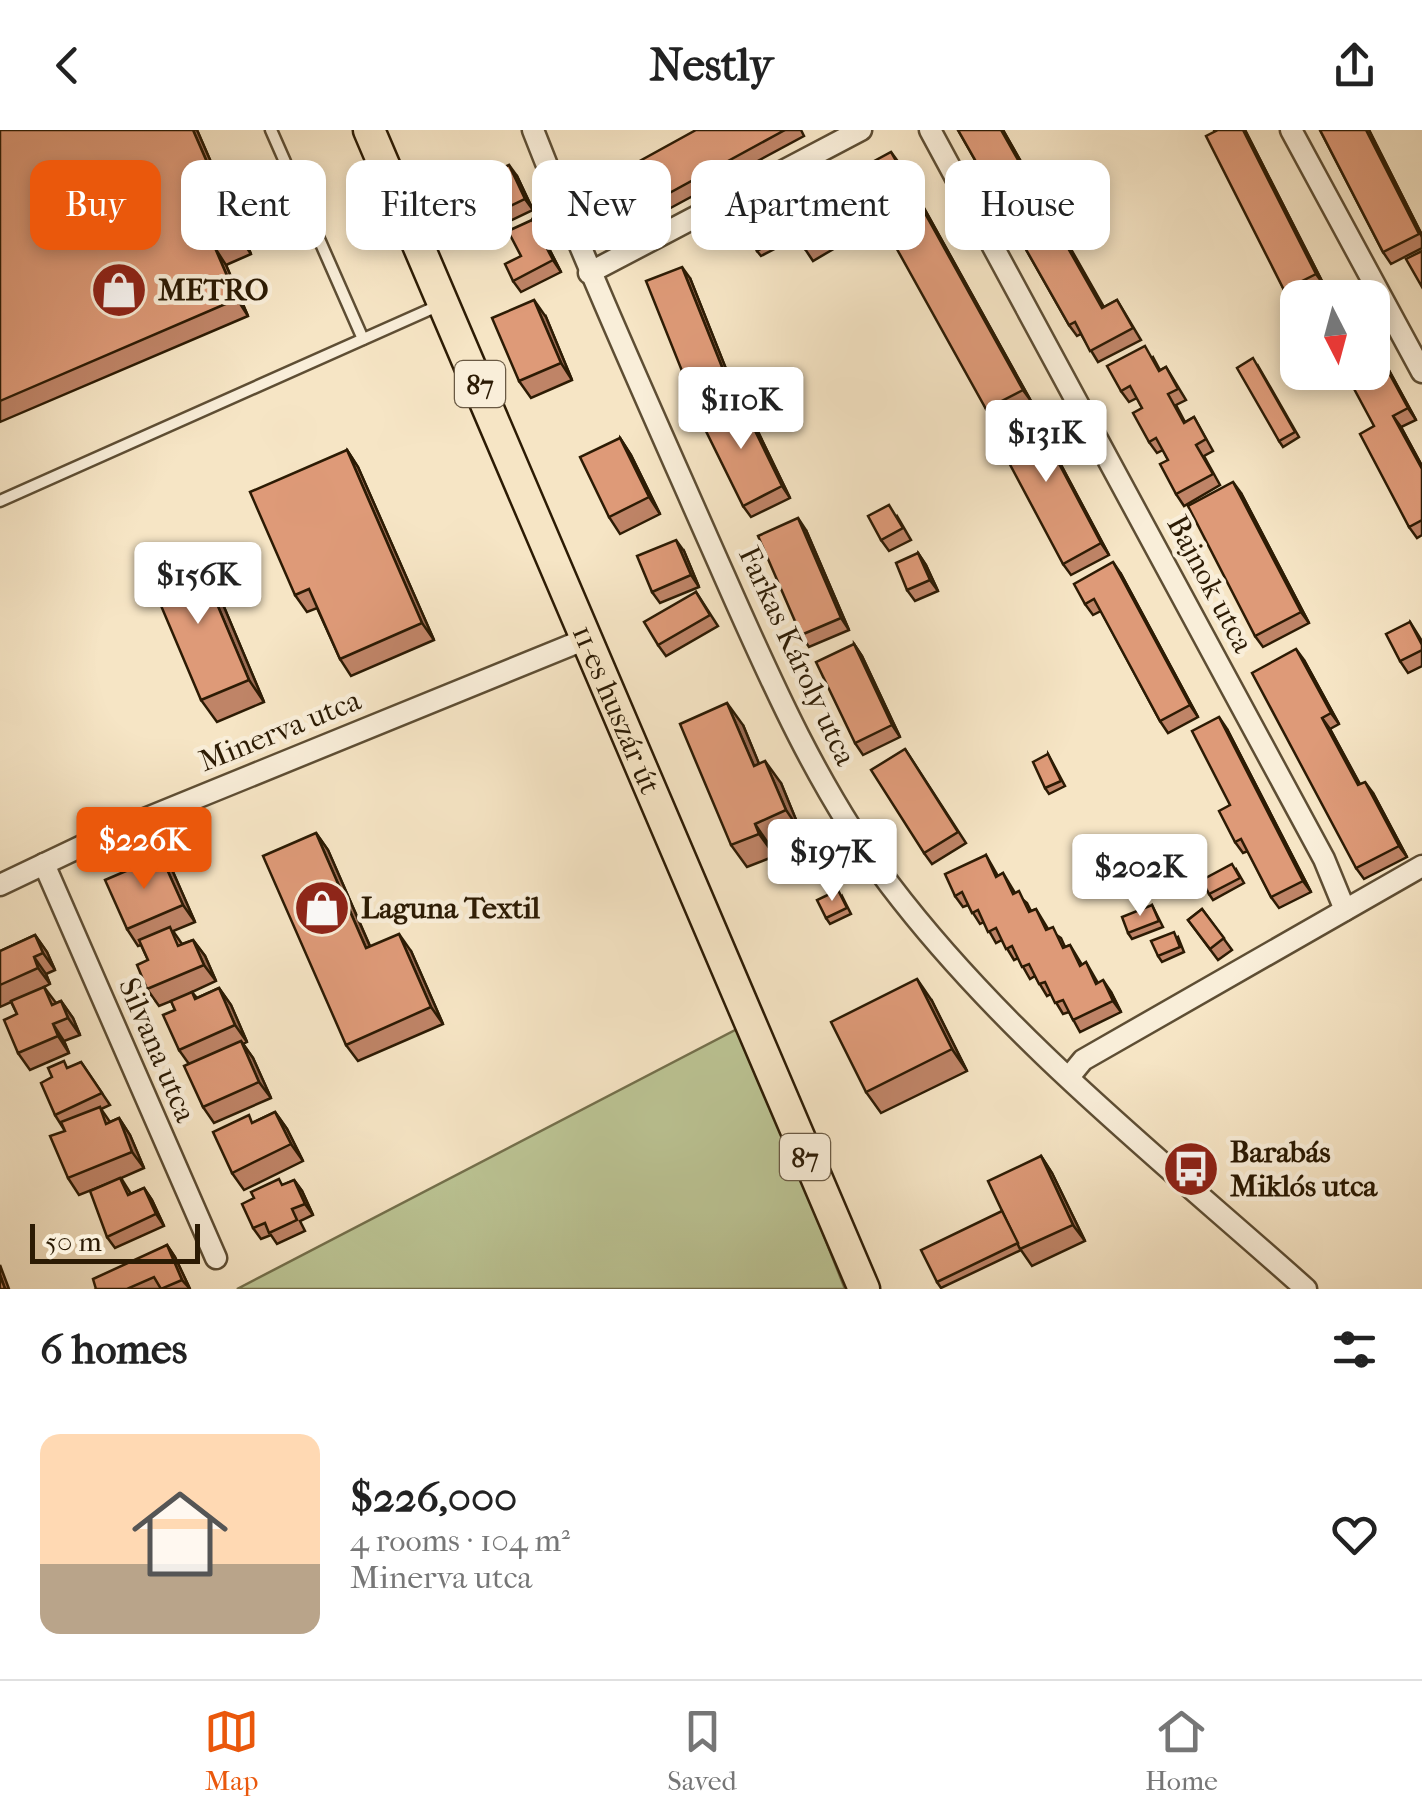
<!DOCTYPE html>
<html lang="en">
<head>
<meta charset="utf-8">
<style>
  body { margin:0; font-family:"IM FELL French Canon",serif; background:#f6f6f6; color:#222; height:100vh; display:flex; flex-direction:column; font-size:38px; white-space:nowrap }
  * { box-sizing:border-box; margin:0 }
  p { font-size:32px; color:#767676 }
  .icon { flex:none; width:55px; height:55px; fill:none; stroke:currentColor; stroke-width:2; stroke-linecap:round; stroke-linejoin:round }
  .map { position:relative; height:1159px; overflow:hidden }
  .panel { display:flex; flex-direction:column; background:#fff; flex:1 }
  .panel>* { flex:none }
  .top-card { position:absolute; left:30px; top:30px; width:1362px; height:90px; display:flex; gap:20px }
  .needle { width:65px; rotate:174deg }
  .fabs { position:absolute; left:1280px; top:150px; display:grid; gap:20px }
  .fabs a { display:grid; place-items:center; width:110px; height:110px; border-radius:20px; background:#fff; box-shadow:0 5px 15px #0003; font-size:50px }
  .scale { position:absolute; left:30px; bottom:25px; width:170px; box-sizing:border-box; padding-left:10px; border:5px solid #2c1b04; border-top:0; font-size:28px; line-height:35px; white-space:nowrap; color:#2c1b04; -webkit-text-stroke:8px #f9eed9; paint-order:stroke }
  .price { position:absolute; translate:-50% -85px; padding:0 22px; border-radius:10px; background:#fff; color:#222; font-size:32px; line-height:65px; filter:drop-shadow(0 2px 5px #0008) }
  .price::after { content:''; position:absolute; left:50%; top:60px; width:30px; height:22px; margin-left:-15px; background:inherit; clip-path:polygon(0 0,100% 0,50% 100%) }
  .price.selected { background:#ea580c; color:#fff }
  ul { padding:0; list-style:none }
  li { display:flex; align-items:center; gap:30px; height:250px; padding:0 40px }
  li+li { border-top:2px solid #e0e0e0 }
  li span { display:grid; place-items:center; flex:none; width:280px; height:200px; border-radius:20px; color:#555 }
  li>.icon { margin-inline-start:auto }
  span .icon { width:120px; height:120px; fill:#fffc; stroke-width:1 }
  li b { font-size:42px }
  h2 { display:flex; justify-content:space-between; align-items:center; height:120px; padding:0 40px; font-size:42px }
  .chip { padding:0 35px; border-radius:20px; background:#fff; box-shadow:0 5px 15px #0003; font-size:35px; line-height:90px }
  .chip.selected { background:#ea580c; color:#fff }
  header { display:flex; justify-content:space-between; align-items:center; height:130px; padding:0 40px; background:#fff; font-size:45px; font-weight:700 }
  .tab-bar { display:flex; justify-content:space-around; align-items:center; height:140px; border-top:2px solid #e0e0e0; background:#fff; font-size:28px; color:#767676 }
  .tab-bar a { display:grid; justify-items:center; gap:5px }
  .tab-bar .selected { color:#ea580c }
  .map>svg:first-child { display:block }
  .green { fill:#bcc595; stroke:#74704c; stroke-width:2.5 }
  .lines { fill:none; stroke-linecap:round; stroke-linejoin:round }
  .lane-casing { stroke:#5e4e34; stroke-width:15 }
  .street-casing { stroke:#5e4e34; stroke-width:25 }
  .primary-casing { stroke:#2c1b04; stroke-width:35 }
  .lane { stroke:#f9eed9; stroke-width:10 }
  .street { stroke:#f9eed9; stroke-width:20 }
  .primary { stroke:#f6e5c5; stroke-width:30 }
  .wall { fill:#bf8467; stroke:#2c1b04; stroke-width:2.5 }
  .shaded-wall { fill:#9b6c54; stroke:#2c1b04; stroke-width:2.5 }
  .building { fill:#de9a78; stroke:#2c1b04; stroke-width:2.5 }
  .labels { text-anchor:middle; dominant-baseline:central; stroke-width:9; stroke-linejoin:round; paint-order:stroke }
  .shield { fill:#f9eed9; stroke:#6a5a44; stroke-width:2.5 }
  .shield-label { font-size:28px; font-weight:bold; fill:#2c1b04 }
  .poi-label { font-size:30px; font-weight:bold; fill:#2c1b04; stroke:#f9eed9; text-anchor:start }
  .street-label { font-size:30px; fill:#2c1b04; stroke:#f9eed9 }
</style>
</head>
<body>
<header><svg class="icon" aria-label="back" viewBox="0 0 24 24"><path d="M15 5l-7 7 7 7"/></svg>Nestly<svg class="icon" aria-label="share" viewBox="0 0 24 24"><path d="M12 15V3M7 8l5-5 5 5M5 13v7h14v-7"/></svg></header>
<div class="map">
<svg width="1422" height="1159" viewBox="0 0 1422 1159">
  <rect width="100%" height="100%" fill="#f6e5c5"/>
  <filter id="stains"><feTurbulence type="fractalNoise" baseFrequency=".002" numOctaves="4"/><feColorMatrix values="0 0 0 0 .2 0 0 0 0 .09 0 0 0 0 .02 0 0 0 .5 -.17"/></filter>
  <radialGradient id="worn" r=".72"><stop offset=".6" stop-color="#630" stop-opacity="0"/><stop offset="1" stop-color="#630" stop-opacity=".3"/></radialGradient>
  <polygon class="green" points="741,897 845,1159 237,1159"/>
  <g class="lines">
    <g class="lane-casing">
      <g id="lane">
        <polyline points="271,0 363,209"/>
        <polyline points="0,371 442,174"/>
      </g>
    </g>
    <g class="street-casing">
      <g id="street">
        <path d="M533,0C587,138 648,273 708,409C761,528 811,650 890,755C1007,909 1163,1031 1306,1159"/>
        <polyline points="930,0 1324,729 1345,780"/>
        <polyline points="1291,0 1422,242"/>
        <polyline points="589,143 861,0"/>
        <polyline points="44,734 216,1128"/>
        <polyline points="0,755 103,706 586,509"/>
        <polyline points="1069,947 1083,930 1422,736"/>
      </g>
    </g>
    <g class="primary-casing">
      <g id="primary">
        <path id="s1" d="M369,0L864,1159"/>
      </g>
    </g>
    <use href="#lane" class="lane"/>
    <use href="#street" class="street"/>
    <use href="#primary" class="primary"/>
  </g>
  <g class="wall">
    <polygon points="0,0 197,0 251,124 226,135 248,186 0,292"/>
    <polygon points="696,0 801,0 804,6 626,102 618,91"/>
    <polygon points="958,0 1003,0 1104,177 1117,170 1141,210 1098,232 1081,204 1077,206 1069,195"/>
    <polygon points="1214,0 1245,0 1324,155 1292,172 1284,160"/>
    <polygon points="1320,0 1369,0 1422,105 1422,118 1391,134 1383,122"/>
    <polygon points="899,33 1031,271 994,291 986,279"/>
    <polygon points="517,46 533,80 485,103 477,92 487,54"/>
    <polygon points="812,65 842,114 813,131 805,119"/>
    <polygon points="532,90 540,101 561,142 521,162 513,151"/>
    <polygon points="777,95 786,113 761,126 757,121"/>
    <polygon points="690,148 732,254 696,268 688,256"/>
    <polygon points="546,187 572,250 531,268 519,251"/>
    <polygon points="1372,209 1416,290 1401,297 1422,336 1422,405 1417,408 1409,397 1374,296"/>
    <polygon points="1153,227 1160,240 1166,237 1186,270 1176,275 1185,292 1194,287 1213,321 1204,326 1220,355 1184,376 1176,364 1168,330 1163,320 1157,323 1149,312 1142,278 1137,268 1129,272 1121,261"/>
    <polygon points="1257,234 1299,307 1283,317 1279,311"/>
    <polygon points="739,268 747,279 790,368 751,387 743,376"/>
    <polygon points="1036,288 1109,425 1071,445 1063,434"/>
    <polygon points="620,308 631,325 660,384 620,404 609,387"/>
    <polygon points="347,320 358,337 434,510 351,546 340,529 317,478 307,482 295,465"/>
    <polygon points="1241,363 1309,493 1263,517 1255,506"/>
    <polygon points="897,386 911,410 889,421 881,410"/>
    <polygon points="806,400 849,500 809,517 801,505"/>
    <polygon points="684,421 699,457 660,473 652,462"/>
    <polygon points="918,423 926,435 938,461 915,471 907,460"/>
    <polygon points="1121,444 1198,587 1168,603 1160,591 1101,481 1093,485 1085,474"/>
    <polygon points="211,446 264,572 217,592 201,570"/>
    <polygon points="696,462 718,496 666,526 658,515"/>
    <polygon points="1410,492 1422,511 1422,536 1408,543 1400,531"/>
    <polygon points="854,514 862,526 900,607 863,625 855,613"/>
    <polygon points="1304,530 1339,594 1330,599 1360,654 1373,663 1407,727 1364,749 1356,738"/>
    <polygon points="743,595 759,634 781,653 801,702 770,716 775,726 747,737 731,715"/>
    <polygon points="1227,599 1311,762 1279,778 1271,767 1248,721 1243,723 1235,712 1230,675"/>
    <polygon points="905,619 966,713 932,734 924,723"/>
    <polygon points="1048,624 1065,656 1049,664 1045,658"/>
    <polygon points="316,703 328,720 370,816 411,821 443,894 358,931 346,915"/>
    <polygon points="986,725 998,746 1003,743 1015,763 1027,773 1031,781 1036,779 1048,799 1061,808 1065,817 1070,815 1082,835 1086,832 1098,853 1111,862 1121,882 1080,902 1069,882 1063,884 1051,864 1047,866 1035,846 1030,849 1018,828 1014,830 1002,810 996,813 984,792 980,794 968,775 963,777 955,766"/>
    <polygon points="1122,732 1128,746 1105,756 1101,751"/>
    <polygon points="1236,739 1244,753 1213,770 1209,764"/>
    <polygon points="173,742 195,792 173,801 182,814 193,810 205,826 216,851 192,862 197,868 219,858 231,875 247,912 243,914 253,928 271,968 214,993 203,977 189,934 179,920 175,880 171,871 159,876 147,859 148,830 141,815 138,816 127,799"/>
    <polygon points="842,766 851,784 830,794 826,788"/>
    <polygon points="1152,775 1163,797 1132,809 1128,803"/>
    <polygon points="1202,779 1232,820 1218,830 1188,790"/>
    <polygon points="35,805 47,822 55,840 46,844 50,854 44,857 56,873 61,871 73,888 80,905 64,911 69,923 30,940 18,923 17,884 11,872 0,877 0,821"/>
    <polygon points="1178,807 1184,822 1162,832 1158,826"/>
    <polygon points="932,871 967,941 881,983 866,962"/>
    <polygon points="81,932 110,975 101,979 110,992 119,988 130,1005 144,1038 121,1048 131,1064 144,1058 152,1070 164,1096 115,1118 107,1107 109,1053 79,1065 68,1048 65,1001 55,985 52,947"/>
    <polygon points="275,982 287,999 303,1031 244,1060 232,1043 254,992"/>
    <polygon points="1041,1026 1052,1043 1085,1111 1032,1136 1021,1120 941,1158 937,1152 1002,1081"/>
    <polygon points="294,1050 302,1061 313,1085 300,1091 305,1101 277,1114 271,1105 261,1109 253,1098 283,1055"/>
    <polygon points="167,1115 175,1127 190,1159 96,1159"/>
  </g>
  <g class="shaded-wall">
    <polygon points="193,0 197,0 251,124 240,108"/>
    <polygon points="1001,0 1003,0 1110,189 1102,178"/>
    <polygon points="1243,0 1245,0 1324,155 1316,144"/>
    <polygon points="1366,0 1369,0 1422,105 1422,107"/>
    <polygon points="891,22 899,33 1031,271 1023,260"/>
    <polygon points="509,35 517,46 533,80 525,69"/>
    <polygon points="532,90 540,101 561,142 553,130"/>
    <polygon points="215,118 226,135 248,186 237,169"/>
    <polygon points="682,137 690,148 732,254 724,242"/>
    <polygon points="534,170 546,187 572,250 561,233"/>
    <polygon points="1372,209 1416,290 1408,278 1372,212"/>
    <polygon points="739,268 747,279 790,368 782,356"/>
    <polygon points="1029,277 1036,288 1109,425 1101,413"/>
    <polygon points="1393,286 1401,297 1422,336 1422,339"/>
    <polygon points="620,308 631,325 660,384 649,367"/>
    <polygon points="347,320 358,337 434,510 422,493"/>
    <polygon points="1233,352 1241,363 1309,493 1301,482"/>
    <polygon points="798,388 806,400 849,500 841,488"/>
    <polygon points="676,410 684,421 699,457 691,445"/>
    <polygon points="918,423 926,435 938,461 930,450"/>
    <polygon points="196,424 211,446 264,572 249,550"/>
    <polygon points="1113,432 1121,444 1198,587 1190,575"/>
    <polygon points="854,514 862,526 900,607 892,595"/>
    <polygon points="1296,519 1304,530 1339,594 1331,583"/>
    <polygon points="727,573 743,595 769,658 754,636"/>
    <polygon points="1219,587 1227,599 1311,762 1303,751"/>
    <polygon points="1322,588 1330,599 1366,666 1358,655"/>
    <polygon points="765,631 781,653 801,702 786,680"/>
    <polygon points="1365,652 1373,663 1407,727 1399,716"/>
    <polygon points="755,694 770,716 775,726 759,704"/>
    <polygon points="316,703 328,720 378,835 366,818"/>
    <polygon points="161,726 173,742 195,792 183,775"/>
    <polygon points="399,804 411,821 443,894 431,877"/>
    <polygon points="35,805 47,822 55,840 43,823"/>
    <polygon points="193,810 205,826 216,851 204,835"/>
    <polygon points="34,827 46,844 50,854 38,838"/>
    <polygon points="917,849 932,871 967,941 952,919"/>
    <polygon points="1103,850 1111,862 1121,882 1113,871"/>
    <polygon points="219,858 231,875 247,912 235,895"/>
    <polygon points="61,871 73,888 80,905 68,888"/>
    <polygon points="53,894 64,911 69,923 58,906"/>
    <polygon points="241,911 253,928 271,968 259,952"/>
    <polygon points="275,982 287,999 303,1031 291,1014"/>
    <polygon points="119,988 130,1005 144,1038 132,1022"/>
    <polygon points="1041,1026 1052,1043 1085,1111 1073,1095"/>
    <polygon points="294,1050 302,1061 313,1085 305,1074"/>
    <polygon points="144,1058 152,1070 164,1096 156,1084"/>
    <polygon points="167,1115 175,1127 190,1159 182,1150"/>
    <polygon points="0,1135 9,1159 5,1159 0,1145"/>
  </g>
  <g class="building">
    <polygon points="0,0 193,0 240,108 215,118 237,169 0,271"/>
    <polygon points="696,0 785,0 618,91 598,54"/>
    <polygon points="958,0 1001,0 1102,178 1117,170 1133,198 1090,221 1075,192 1069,195"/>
    <polygon points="1218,0 1243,0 1316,144 1284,160 1206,6"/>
    <polygon points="1320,0 1366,0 1419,104 1383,122"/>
    <polygon points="891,22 1023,260 986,279 854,42"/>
    <polygon points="509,35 525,69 477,92 464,65 487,54 483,47"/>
    <polygon points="812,65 834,103 805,119 783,81"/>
    <polygon points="532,90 553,130 513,151 505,134 521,126 508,101"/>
    <polygon points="773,90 782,107 757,121 748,103"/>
    <polygon points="1422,121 1422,157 1406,129"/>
    <polygon points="682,137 724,242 688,256 646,151"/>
    <polygon points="534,170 561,233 519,251 492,188"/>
    <polygon points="1372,212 1408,278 1393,286 1422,339 1422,390 1409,397 1360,304 1374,296 1345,242 1372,242"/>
    <polygon points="1145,216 1159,241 1166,237 1178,259 1168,264 1184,293 1194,287 1206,309 1196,315 1213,344 1176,364 1160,334 1168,330 1156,308 1149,312 1133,283 1142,278 1130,256 1121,261 1107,236"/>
    <polygon points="1253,228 1295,302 1279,311 1237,238"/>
    <polygon points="739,268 782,356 743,376 699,287"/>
    <polygon points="1029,277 1101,413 1063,434 990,297"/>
    <polygon points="620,308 649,367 609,387 580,327"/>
    <polygon points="347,320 422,493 340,529 309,459 295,465 250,362"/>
    <polygon points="1233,352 1301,482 1255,506 1188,376"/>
    <polygon points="889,375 903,398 881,410 868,386"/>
    <polygon points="798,388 841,488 801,505 758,406"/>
    <polygon points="676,410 691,445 652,462 637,426"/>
    <polygon points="918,423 930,450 907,460 896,433"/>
    <polygon points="196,424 249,550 201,570 148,445"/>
    <polygon points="1113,432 1190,575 1160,591 1094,469 1085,474 1074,454"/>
    <polygon points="696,462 710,485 658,515 644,492"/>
    <polygon points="1410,492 1422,515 1422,520 1400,531 1386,504"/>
    <polygon points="854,514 892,595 855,613 816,532"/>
    <polygon points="1296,519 1331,583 1322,588 1358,655 1365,652 1399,716 1356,738 1252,543"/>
    <polygon points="727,573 754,636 765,631 786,680 755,694 759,704 731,715 680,594"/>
    <polygon points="1219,587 1303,751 1271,767 1241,709 1235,712 1219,681 1230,675 1192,601"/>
    <polygon points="905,619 958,702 924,723 871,640"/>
    <polygon points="1048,624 1061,651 1045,658 1033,632"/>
    <polygon points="316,703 366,818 399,804 431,877 346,915 263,726"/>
    <polygon points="986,725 996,747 1003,743 1013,764 1019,761 1029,782 1036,779 1046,800 1053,797 1063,818 1070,815 1080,836 1086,832 1096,854 1103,850 1113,871 1073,890 1063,870 1055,873 1045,852 1039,854 1029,834 1022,837 1012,816 1006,819 996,798 988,802 978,780 972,783 962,762 955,766 945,744"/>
    <polygon points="161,726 183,775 127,799 105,750"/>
    <polygon points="1118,726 1124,740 1101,751 1095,737"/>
    <polygon points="1232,734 1240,748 1209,764 1202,750"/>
    <polygon points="838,760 847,778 826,788 817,770"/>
    <polygon points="1152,775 1159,791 1128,803 1122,787"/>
    <polygon points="1202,779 1224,808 1210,819 1188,790"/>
    <polygon points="170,797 178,816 193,810 204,835 147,859 137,835 148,830 139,810"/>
    <polygon points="1174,802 1180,817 1158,826 1151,811"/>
    <polygon points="35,805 43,823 34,827 38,838 0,855 0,821"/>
    <polygon points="917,849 952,919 866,962 831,892"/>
    <polygon points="44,857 52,875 61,871 68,888 53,894 58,906 18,923 4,890 17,884 11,871"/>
    <polygon points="219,858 235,895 179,920 163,885 175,880 171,871 192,862 195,869"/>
    <polygon points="241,911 259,952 203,977 184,936"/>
    <polygon points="64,931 67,938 81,932 102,963 55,985 41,953 52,947 48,938"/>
    <polygon points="100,977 106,994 119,988 132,1022 68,1048 50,1006 65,1001 61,992"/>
    <polygon points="275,982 291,1014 232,1043 213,1002 249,985 252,993"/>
    <polygon points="1041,1026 1073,1095 1020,1119 988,1051"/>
    <polygon points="120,1048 128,1065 144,1058 156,1084 107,1107 90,1061"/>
    <polygon points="279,1049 282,1055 294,1050 305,1074 292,1079 297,1090 269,1103 265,1093 253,1098 242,1074 254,1068 251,1062"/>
    <polygon points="1002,1081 1018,1113 937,1152 921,1120"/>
    <polygon points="167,1115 182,1150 161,1159 154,1147 127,1159 96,1159 93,1149"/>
    <polygon points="0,1145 5,1159 0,1159"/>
  </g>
  <defs>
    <g id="shop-disc" transform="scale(2.875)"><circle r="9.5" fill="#8f2418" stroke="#f9eed9"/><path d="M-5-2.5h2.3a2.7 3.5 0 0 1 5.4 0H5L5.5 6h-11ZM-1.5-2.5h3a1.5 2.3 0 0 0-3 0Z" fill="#fff"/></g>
    <g id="bus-disc" transform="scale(2.875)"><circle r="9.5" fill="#8f2418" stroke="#f9eed9"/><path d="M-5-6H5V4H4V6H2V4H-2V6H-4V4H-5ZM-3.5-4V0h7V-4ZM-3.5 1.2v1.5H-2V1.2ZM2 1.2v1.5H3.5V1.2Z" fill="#fff"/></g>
  </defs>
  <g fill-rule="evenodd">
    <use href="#shop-disc" x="119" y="160"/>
    <use href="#shop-disc" x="322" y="778"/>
    <use href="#bus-disc" x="1191" y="1039"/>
  </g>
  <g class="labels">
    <g class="shield">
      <rect x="455" y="231" width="50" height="46" rx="8"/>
      <rect x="780" y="1004" width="50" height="46" rx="8"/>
    </g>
    <g class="shield-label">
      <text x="480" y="254">87</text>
      <text x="805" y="1027">87</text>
    </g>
    <g class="poi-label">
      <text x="158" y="160">METRO</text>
      <text x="361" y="778">Laguna Textil</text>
      <text x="1230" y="1022">Barabás<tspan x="1230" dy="34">Miklós utca</tspan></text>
    </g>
    <g class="street-label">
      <text transform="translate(1210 454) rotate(62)">Bajnok utca</text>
      <text transform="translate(797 526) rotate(65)">Farkas Károly utca</text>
      <text stroke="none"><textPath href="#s1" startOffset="630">11-es huszár út</textPath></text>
      <text transform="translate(280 601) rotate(-22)">Minerva utca</text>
      <text transform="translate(157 920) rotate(67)">Silvana utca</text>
    </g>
  </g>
  <rect width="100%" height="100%" filter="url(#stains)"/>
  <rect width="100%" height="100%" fill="url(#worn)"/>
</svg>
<div class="fabs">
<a><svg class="needle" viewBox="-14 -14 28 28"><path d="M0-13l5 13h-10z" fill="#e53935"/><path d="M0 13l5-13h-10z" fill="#767676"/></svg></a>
</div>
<div class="scale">50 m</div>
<b class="price" style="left:741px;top:322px">$110K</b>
<b class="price" style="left:1046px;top:355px">$131K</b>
<b class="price" style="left:198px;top:497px">$156K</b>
<b class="price selected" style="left:144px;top:762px">$226K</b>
<b class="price" style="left:832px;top:774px">$197K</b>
<b class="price" style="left:1140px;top:789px">$202K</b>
<div class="top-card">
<a class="chip selected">Buy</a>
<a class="chip">Rent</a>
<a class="chip">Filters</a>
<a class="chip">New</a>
<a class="chip">Apartment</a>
<a class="chip">House</a>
</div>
</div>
<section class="panel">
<h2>6 homes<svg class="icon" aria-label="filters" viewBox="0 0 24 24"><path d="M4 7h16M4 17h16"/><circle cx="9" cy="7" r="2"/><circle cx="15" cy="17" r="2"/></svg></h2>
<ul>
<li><span style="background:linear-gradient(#ffd9b3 65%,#b9a48a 0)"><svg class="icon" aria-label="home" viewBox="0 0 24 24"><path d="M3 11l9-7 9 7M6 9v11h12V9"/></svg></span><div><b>$226,000</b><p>4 rooms · 104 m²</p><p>Minerva utca</p></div><svg class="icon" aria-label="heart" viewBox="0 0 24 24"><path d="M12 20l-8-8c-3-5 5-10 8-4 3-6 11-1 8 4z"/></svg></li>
</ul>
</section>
<nav class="tab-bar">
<a class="selected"><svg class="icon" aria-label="map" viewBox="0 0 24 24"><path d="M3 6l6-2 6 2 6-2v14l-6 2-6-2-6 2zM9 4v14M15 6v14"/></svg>Map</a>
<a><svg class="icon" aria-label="saved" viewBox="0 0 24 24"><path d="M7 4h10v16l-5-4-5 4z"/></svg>Saved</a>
<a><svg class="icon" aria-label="home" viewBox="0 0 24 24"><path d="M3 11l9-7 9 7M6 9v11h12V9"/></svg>Home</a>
</nav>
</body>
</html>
